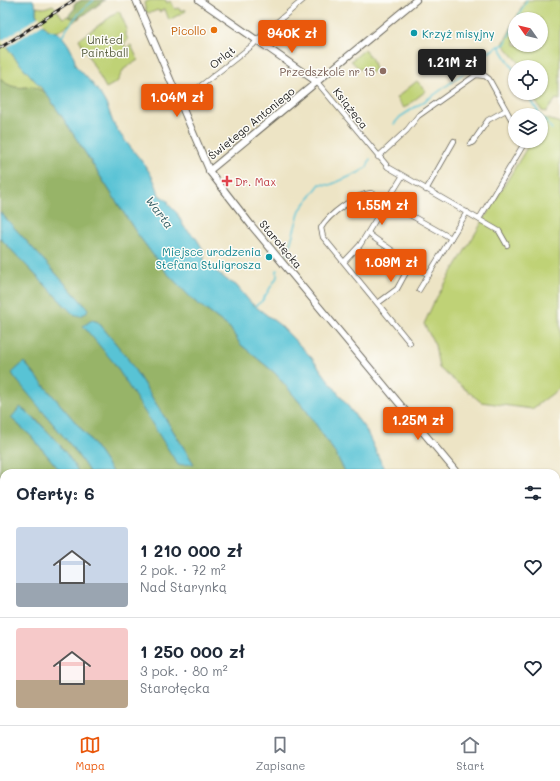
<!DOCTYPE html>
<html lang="pl">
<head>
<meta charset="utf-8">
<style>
  body { margin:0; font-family:Mali,sans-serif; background:#f6f6f7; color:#1f2937; height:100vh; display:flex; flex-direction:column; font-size:15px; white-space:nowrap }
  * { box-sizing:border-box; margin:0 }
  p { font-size:13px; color:#747a83 }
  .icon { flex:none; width:22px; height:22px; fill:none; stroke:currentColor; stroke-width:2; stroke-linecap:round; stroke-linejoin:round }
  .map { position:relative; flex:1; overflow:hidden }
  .drawer { position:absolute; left:0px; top:469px; width:560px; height:256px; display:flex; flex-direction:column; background:#fff; border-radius:12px 12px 0 0; box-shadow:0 1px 3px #0004 }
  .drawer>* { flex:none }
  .needle { width:26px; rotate:304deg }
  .controls { position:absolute; left:508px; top:12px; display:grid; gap:8px }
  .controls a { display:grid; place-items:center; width:40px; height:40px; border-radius:50%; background:#fff; box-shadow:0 1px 3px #0004; font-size:20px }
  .price { position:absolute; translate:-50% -34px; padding:0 9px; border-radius:4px; background:#ea580c; color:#fff; font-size:13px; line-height:26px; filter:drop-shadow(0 1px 2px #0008) }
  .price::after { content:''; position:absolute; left:50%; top:24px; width:12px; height:9px; margin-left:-6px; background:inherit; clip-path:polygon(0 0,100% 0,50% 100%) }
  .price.on { background:#222; color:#fff }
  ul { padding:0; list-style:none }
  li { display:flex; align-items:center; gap:12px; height:100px; padding:0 16px }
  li+li { border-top:1px solid #e0e1e3 }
  li span { display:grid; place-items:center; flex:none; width:112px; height:80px; border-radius:4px; color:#555 }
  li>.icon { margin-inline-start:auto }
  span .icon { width:48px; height:48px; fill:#fffc; stroke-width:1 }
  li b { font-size:17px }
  h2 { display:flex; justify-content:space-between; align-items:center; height:48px; padding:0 16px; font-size:17px }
  .tab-bar { display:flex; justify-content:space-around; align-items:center; height:56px; border-top:1px solid #e0e1e3; background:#fff; font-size:11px; color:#747a83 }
  .tab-bar a { display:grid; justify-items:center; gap:2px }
  .tab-bar .on { color:#ea580c }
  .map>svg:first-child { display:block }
  .green { fill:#bfd276; stroke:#6e7749 }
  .forest { fill:#97b467; stroke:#5a6842; fill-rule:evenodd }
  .water { fill:#59c3d5; stroke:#3a7078 }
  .pier { fill:#ede4c5 }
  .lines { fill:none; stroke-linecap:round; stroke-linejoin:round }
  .stream { stroke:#59c3d5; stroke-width:1.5 }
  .street-casing { stroke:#656257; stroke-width:6 }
  .secondary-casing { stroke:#656257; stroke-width:8 }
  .street { stroke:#fff; stroke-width:4.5 }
  .secondary { stroke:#fff; stroke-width:6 }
  .rail-casing { stroke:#1c1c1c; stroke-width:3 }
  .rail { stroke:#fdfcf7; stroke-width:1.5; stroke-dasharray:4.5; stroke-linecap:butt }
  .food-dot { fill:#e8710a; stroke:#fdfcf7; stroke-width:1.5 }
  .culture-dot { fill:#0f9aa8; stroke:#fdfcf7; stroke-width:1.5 }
  .education-dot { fill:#8d6e63; stroke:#fdfcf7; stroke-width:1.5 }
  .health-dot { fill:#e0444e; stroke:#fdfcf7; stroke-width:1.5 }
  .labels { text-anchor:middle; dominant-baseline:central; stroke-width:3; stroke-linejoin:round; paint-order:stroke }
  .food-label { font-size:11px; fill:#c56008; stroke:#fdfcf7; text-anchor:end }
  .culture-label { font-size:11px; fill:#0d838f; stroke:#fdfcf7; text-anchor:start }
  .park-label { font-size:11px; fill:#555c3c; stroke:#fdfcf7 }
  .street-label { font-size:11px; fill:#1c1c1c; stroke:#fdfcf7 }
  .education-label { font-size:11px; fill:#785e54; stroke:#fdfcf7; text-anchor:end }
  .health-label { font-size:11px; fill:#be3a42; stroke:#fdfcf7; text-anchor:start }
  .water-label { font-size:12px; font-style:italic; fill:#345f66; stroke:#fdfcf7 }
</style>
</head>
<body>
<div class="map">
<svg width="560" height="725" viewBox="0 0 560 725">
  <rect width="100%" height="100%" fill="#fdfcf7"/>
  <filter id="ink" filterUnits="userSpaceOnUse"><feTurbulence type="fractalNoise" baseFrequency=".025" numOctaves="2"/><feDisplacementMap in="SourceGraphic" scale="8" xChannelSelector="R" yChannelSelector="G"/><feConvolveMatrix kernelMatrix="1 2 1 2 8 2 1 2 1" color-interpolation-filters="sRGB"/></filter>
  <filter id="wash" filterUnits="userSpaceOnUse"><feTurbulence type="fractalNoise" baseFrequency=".012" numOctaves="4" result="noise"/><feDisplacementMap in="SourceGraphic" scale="16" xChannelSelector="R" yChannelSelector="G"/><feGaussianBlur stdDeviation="0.9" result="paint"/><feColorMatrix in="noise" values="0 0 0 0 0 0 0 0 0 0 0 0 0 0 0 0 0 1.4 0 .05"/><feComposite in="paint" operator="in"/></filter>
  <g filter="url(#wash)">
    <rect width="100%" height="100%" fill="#ede4c5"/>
    <g class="green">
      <polygon points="150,0 166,0 167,3 170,1 175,9 179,8 180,11 185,9 186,11 169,20 165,9 159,12 158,10 150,13 146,12 144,3"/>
      <polygon points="525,0 560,0 560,100 556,99 546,112 542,111 530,93 541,93 541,67 523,67 503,44 515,21 515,45 541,45 541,19 516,19"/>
      <polygon points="53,5 63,18 68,16 73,19 81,17 57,32 48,30 36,14 36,7 44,8"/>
      <polygon points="119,11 127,29 125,33 128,40 124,44 126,48 131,45 138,60 124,69 117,82 106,88 79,39"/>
      <path d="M0,38H1L14,57L45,92L32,86C19,89 11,88 0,79Z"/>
      <polygon points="364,50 372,59 375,69 371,73 366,68 364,70 360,69 351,61"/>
      <polygon points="417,81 426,91 404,108 396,98"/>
      <polygon points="545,118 560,123 560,388 532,409 481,402 439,368 435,345 424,324 434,302 531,141 541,141 541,124"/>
    </g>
    <g class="forest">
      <path d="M82,0H105C94,7 81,22 68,16L75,8L74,4Z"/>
      <path d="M0,79C11,88 19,89 32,86L45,92L63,118L136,232L165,271L193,300L230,328L240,344L275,373L306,410L334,451L346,473H113L89,438L24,362L44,413L73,448L90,473H79L61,446L35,418H11L31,436L62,473H4V593L0,603V238L73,314L88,309L0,212ZM92,320L98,322L126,356L194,464L100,344L84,326Z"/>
      <polygon points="19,721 140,721 142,725 16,725"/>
      <polygon points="179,721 292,721 294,725 181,725"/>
      <polygon points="333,721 442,721 444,725 335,725"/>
    </g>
    <g class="water">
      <path d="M0,0H33L36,7V14C39,19 42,25 47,29C50,31 53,30 56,32C64,35 76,55 75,65C88,79 98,88 107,106C110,112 111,120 115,126C129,150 153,167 159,195L168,201L169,205L177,213L184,227L196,238L204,251V261L227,280L236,285L251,303L281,326L311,357L366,430L386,473H346L334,451L306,410L275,373L240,344L230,328L193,300L165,271L136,232L63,118L45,92L14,57L1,38Z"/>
      <polygon points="0,212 88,309 86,313 80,316 73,314 0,238"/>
      <polygon points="92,320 98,322 126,356 194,464 178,465 114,363 83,326"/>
      <polygon points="24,362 89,438 113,473 90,473 73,448 15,378 12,373"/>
      <path d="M20,407C44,425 64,447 79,473H62L31,436L11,418Z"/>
      <polygon points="4,593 4,721 19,721 16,725 0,725 0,603"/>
      <polygon points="442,721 499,721 501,725 444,725"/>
    </g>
    <polygon class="pier" points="39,16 44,23 6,48 1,41 20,29 25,35 21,28"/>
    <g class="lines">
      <g class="stream">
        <polyline points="517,19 527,0"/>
        <path d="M61,38C70,23 79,11 94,0"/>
        <polyline points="500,46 505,44 515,23"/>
        <polyline points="527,93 540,115"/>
        <polyline points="541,116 552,129"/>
        <polyline points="394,124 400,117 434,95 464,73 479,58 499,46 515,72"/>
        <polyline points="287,255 300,210 320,184 330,185 358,173 367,167 370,159"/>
        <polyline points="254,307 262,301 277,277 277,270"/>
      </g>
    </g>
  </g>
  <g filter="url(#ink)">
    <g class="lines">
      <g class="street-casing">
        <g id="street">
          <polyline points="317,82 388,167 499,231 507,245"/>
          <polyline points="180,102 253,45 263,34 303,0"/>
          <polyline points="470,144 473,142 488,120 506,110"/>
          <polyline points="378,157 407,130 418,116 476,75 485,76 489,79 515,126"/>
          <polyline points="426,190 454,141"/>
          <polyline points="479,219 522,147 523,141"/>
          <path d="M368,233C381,245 400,252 409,267"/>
          <polyline points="344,262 360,245 402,177"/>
          <polyline points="409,267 416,267 429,275"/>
          <polyline points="419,290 467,212"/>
          <polyline points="378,303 397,289 409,267"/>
          <path d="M410,343L323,237L321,228C328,215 356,194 371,193L451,238"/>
        </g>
      </g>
      <g class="secondary-casing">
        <g id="secondary">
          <polyline points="136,0 210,172 251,225 457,473"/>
          <polyline points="199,0 317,82"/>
          <polyline points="209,171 416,0"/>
          <polyline points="556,594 560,599"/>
        </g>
      </g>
      <use href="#street" class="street"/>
      <use href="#secondary" class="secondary"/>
      <g class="rail-casing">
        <polyline id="rail" points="0,48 74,0"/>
      </g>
      <use href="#rail" class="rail"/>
    </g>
  </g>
  <circle class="food-dot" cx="214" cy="30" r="4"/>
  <g class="culture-dot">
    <circle cx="414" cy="33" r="4"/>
    <circle cx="269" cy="257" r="4"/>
  </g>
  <circle class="education-dot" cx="383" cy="71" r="4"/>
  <path class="health-dot" d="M225 175h4v4h4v4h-4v4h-4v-4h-4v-4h4z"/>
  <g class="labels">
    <g class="food-label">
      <text x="206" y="30">Picollo</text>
    </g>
    <g class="culture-label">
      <text x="422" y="33">Krzyż misyjny</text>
      <text x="261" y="251" text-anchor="end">Miejsce urodzenia<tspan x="261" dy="13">Stefana Stuligrosza</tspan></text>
    </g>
    <g class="park-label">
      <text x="105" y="39">United<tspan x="105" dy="13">Paintball</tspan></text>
    </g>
    <g class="street-label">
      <text transform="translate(222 57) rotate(-38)">Orląt</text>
      <text transform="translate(351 108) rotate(52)">Książęca</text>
      <text transform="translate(251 123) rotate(-39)">Świętego Antoniego</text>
      <text transform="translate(281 244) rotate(50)">Starołęcka</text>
    </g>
    <g class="education-label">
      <text x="375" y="71">Przedszkole nr 15</text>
    </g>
    <g class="health-label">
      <text x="235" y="181">Dr. Max</text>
    </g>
    <g class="water-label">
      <text transform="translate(160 212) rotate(53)">Warta</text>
    </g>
  </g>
</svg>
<div class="controls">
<a><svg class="needle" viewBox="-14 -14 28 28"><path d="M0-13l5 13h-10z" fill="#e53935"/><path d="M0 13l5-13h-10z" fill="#747a83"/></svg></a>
<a><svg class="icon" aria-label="locate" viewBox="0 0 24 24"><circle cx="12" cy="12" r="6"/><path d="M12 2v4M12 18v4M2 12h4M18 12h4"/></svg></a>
<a><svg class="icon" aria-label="layers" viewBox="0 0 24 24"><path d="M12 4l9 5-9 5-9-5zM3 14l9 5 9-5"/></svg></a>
</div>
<b class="price" style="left:292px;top:54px">940K zł</b>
<b class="price on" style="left:452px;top:83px">1.21M zł</b>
<b class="price" style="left:177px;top:118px">1.04M zł</b>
<b class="price" style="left:382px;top:226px">1.55M zł</b>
<b class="price" style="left:391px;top:283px">1.09M zł</b>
<b class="price" style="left:418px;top:441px">1.25M zł</b>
<section class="drawer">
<h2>Oferty: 6<svg class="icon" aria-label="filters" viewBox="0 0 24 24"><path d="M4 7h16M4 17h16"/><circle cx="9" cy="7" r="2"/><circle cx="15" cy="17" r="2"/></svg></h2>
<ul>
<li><span style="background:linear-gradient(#c9d6e8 70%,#9aa5b1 0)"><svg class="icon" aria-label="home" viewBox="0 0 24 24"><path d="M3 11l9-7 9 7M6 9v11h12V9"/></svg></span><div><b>1 210 000 zł</b><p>2 pok. · 72 m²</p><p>Nad Starynką</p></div><svg class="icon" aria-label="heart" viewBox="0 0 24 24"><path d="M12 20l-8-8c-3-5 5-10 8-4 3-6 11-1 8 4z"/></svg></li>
<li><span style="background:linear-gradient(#f6c9c9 65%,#b9a48a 0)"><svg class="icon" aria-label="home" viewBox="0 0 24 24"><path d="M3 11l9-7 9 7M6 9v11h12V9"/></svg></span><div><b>1 250 000 zł</b><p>3 pok. · 80 m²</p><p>Starołęcka</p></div><svg class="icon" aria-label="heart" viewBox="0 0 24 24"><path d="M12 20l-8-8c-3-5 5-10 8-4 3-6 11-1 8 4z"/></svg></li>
</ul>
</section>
</div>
<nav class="tab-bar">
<a class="on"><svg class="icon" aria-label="map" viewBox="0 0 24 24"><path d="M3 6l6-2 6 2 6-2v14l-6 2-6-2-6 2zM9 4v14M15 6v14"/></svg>Mapa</a>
<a><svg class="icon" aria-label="saved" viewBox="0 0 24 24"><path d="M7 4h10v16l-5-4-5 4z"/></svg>Zapisane</a>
<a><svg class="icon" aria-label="home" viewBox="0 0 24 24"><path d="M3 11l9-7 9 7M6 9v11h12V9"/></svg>Start</a>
</nav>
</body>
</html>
